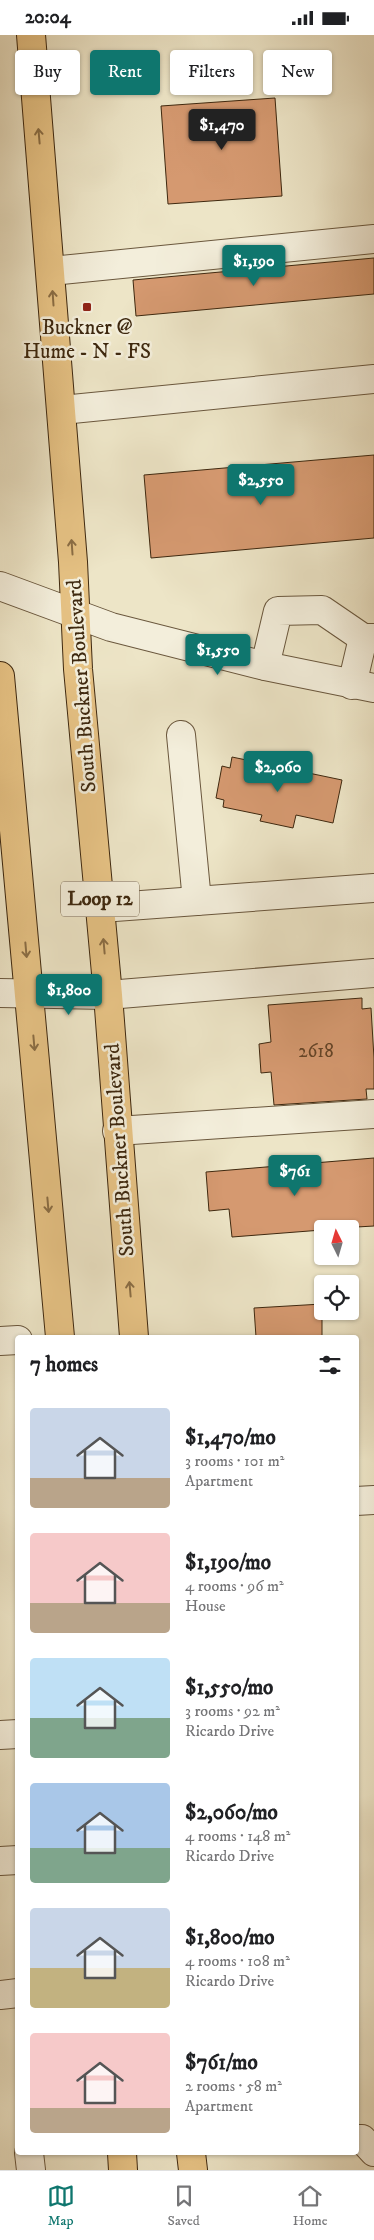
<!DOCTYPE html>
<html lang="en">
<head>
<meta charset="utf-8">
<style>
  body { margin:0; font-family:"IM FELL DW Pica",serif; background:#f2f2f2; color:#202124; height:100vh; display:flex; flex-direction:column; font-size:19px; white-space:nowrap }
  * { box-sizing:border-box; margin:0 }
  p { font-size:16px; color:#757577 }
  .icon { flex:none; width:28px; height:28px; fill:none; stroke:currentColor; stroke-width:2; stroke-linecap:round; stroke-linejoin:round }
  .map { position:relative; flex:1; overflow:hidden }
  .details { position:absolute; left:15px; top:1300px; width:344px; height:820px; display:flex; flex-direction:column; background:#fff; border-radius:5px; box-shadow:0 1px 4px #0004 }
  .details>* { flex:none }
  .hud { position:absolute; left:15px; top:15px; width:345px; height:45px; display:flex; gap:10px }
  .needle { width:32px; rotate:355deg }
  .controls { position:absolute; left:314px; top:1185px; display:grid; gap:10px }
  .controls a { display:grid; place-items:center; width:45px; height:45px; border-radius:5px; background:#fff; box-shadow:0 1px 4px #0004; font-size:25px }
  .price { position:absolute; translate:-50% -42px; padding:0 11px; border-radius:5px; background:#0f766e; color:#fff; font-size:16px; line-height:32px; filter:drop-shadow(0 1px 2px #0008) }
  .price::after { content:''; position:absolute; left:50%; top:30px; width:15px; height:11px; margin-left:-8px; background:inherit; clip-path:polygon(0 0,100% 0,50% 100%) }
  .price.active { background:#222; color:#fff }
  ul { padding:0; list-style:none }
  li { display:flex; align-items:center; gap:15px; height:125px; padding:0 15px }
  li span { display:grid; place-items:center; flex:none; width:140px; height:100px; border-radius:5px; color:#555 }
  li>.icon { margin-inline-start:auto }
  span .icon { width:60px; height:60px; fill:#fffc; stroke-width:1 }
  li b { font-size:21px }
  h2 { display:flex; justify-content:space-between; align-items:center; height:60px; padding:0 15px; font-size:21px }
  .pill { padding:0 18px; border-radius:5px; background:#fff; box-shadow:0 1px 4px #0004; font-size:18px; line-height:45px }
  .pill.active { background:#0f766e; color:#fff }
  .status { display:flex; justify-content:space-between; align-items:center; height:35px; padding:0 25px; background:#fff; direction:ltr }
  .status svg { height:14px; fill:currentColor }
  .tab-bar { display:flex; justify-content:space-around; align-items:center; height:70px; border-top:1px solid #e0e0e0; background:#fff; font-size:14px; color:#757577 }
  .tab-bar a { display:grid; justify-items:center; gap:2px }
  .tab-bar .active { color:#0f766e }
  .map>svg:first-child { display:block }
  .building { fill:#d59970; stroke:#3e280f }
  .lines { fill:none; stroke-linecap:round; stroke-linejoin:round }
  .minor-casing { stroke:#6a573d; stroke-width:30 }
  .major-casing { stroke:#3e280f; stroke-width:30 }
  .minor { stroke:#f3eedb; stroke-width:28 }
  .major { stroke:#e6c284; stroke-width:28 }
  .oneway { stroke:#8a6d44 }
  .poi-dot { fill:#8f2418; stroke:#f3eedb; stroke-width:2 }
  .labels { text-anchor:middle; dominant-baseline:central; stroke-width:5; stroke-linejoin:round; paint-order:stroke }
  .number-label { font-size:19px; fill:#644427 }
  .shield { fill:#f3eedb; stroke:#74634c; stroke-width:1 }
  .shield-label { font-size:20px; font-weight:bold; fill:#3e280f }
  .poi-label { font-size:21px; fill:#3e280f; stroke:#f3eedb }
  .street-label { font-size:21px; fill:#3e280f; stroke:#f3eedb }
</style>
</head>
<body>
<div class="status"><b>20:04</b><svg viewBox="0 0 49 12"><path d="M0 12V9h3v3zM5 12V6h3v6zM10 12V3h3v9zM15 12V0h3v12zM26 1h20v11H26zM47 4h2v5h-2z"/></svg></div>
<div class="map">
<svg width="374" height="2135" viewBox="0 0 374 2135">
  <rect width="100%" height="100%" fill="#ede5c7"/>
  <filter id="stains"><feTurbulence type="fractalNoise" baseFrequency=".004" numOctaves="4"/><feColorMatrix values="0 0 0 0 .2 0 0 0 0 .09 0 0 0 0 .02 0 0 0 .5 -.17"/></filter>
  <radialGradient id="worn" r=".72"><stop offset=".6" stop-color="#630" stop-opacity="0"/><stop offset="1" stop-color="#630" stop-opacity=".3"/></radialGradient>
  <g class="building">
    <polygon points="275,63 282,161 168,169 161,71"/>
    <polygon points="374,223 374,259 136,281 133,245"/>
    <polygon points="374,420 374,503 151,523 144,440"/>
    <polygon points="232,722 342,745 333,788 296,780 293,793 260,786 262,780 223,772 224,765 216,763 222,731 230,733"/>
    <polygon points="362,963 362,974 371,973 374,1023 374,1054 366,1054 367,1064 274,1070 271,1037 261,1038 259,1009 271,1007 268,970"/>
    <polygon points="374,1123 374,1191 322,1194 322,1195 232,1202 229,1174 209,1176 206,1137"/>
    <polygon points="322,1269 322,1302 256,1302 254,1273"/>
  </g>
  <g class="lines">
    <g class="minor-casing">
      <g id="minor">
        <polyline points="51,236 374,204"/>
        <polyline points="62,375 374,344"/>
        <polyline points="0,551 111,592 265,631 374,653"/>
        <polyline points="265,631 278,576 322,575 363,603"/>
        <polyline points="352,650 363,603 374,603"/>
        <polyline points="181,700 197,866"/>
        <polyline points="101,873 374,853"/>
        <polyline points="0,958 108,960 374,938"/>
        <polyline points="117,1096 374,1079"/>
        <polyline points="0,1306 18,1305"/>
        <polyline points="356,1466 374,1465"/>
        <polyline points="0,1700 18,1699"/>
        <polyline points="0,1826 18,1825"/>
        <polyline points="0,1960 18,1958"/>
        <polyline points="356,2104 362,2104 374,2117"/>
        <polyline points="29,2118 31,2135"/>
      </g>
    </g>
    <g class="major-casing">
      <g id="major">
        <polyline points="31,0 73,527 78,634 108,960 134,1302"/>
        <polyline points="0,641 60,1302"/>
        <polyline points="122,2118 123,2135"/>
        <polyline points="191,2118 193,2135"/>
      </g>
    </g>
    <use href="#minor" class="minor"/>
    <use href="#major" class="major"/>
  </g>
  <defs><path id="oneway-shaft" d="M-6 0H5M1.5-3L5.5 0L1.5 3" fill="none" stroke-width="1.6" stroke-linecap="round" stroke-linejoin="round" transform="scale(1.25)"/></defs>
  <g class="oneway">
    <use href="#oneway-shaft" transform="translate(39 101) rotate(-95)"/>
    <use href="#oneway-shaft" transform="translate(53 263) rotate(-94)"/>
    <use href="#oneway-shaft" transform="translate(72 512) rotate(-94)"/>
    <use href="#oneway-shaft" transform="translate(104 911) rotate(-95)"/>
    <use href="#oneway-shaft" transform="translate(26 915) rotate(85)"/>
    <use href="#oneway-shaft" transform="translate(34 1008) rotate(85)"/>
    <use href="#oneway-shaft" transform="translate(48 1170) rotate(85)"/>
    <use href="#oneway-shaft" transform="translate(130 1254) rotate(-95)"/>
  </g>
  <rect class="poi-dot" x="82" y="267" width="10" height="10" rx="2.5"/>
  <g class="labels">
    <g class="number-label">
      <text x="316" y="1016">2618</text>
    </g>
    <rect class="shield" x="61" y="846.5" width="78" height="35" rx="4"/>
    <g class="shield-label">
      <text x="100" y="864">Loop 12</text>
    </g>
    <g class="poi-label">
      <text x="87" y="293">Buckner @<tspan x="87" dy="24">Hume - N - FS</tspan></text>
    </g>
    <g class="street-label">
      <text transform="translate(82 651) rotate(-94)">South Buckner Boulevard</text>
      <text transform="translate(120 1115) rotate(-94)">South Buckner Boulevard</text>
    </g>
  </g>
  <rect width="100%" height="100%" filter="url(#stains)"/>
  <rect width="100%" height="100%" fill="url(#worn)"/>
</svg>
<div class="controls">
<a><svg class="needle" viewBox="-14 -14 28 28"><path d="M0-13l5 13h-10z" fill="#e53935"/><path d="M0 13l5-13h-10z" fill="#757577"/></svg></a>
<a><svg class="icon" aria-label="locate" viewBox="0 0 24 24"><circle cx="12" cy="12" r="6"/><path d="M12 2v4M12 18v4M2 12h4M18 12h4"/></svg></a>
</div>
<b class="price active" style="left:222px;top:116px">$1,470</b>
<b class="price" style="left:254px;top:252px">$1,190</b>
<b class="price" style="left:261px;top:471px">$2,550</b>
<b class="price" style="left:218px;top:641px">$1,550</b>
<b class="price" style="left:278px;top:758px">$2,060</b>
<b class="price" style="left:69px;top:981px">$1,800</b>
<b class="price" style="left:295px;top:1162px">$761</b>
<div class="hud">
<a class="pill">Buy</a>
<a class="pill active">Rent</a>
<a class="pill">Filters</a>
<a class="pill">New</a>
</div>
<section class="details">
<h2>7 homes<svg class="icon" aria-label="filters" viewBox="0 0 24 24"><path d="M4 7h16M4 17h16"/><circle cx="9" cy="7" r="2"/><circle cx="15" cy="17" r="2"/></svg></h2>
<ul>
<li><span style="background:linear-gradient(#c9d6e8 70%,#b9a48a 0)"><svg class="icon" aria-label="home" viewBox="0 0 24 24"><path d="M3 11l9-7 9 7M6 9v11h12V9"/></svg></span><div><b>$1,470/mo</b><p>3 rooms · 101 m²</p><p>Apartment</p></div></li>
<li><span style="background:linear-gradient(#f6c9c9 70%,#b9a48a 0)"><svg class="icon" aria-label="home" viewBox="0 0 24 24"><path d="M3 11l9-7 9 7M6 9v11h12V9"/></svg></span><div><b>$1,190/mo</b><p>4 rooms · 96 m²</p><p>House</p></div></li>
<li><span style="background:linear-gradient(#bfe0f5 60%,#7fa58c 0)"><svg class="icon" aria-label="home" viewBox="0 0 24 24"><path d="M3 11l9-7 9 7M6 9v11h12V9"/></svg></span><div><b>$1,550/mo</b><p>3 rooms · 92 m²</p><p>Ricardo Drive</p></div></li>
<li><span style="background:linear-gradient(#a9c7e8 65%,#7fa58c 0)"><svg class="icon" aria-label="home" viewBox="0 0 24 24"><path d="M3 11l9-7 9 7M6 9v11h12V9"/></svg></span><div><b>$2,060/mo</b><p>4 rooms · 148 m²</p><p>Ricardo Drive</p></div></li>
<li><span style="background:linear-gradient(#c9d6e8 60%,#c2b280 0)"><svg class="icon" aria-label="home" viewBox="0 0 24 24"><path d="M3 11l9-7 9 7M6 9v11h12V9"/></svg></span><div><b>$1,800/mo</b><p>4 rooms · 108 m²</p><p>Ricardo Drive</p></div></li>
<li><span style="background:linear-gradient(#f6c9c9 75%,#b9a48a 0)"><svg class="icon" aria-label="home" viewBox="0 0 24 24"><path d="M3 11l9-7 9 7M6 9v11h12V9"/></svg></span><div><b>$761/mo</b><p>2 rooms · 58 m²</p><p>Apartment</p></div></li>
</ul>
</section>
</div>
<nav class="tab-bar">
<a class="active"><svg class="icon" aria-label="map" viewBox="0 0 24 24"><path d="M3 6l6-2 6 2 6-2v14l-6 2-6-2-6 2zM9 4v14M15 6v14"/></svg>Map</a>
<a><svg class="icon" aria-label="saved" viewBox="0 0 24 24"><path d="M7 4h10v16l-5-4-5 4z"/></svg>Saved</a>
<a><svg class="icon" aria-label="home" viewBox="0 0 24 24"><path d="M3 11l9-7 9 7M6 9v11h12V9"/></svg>Home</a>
</nav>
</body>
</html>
